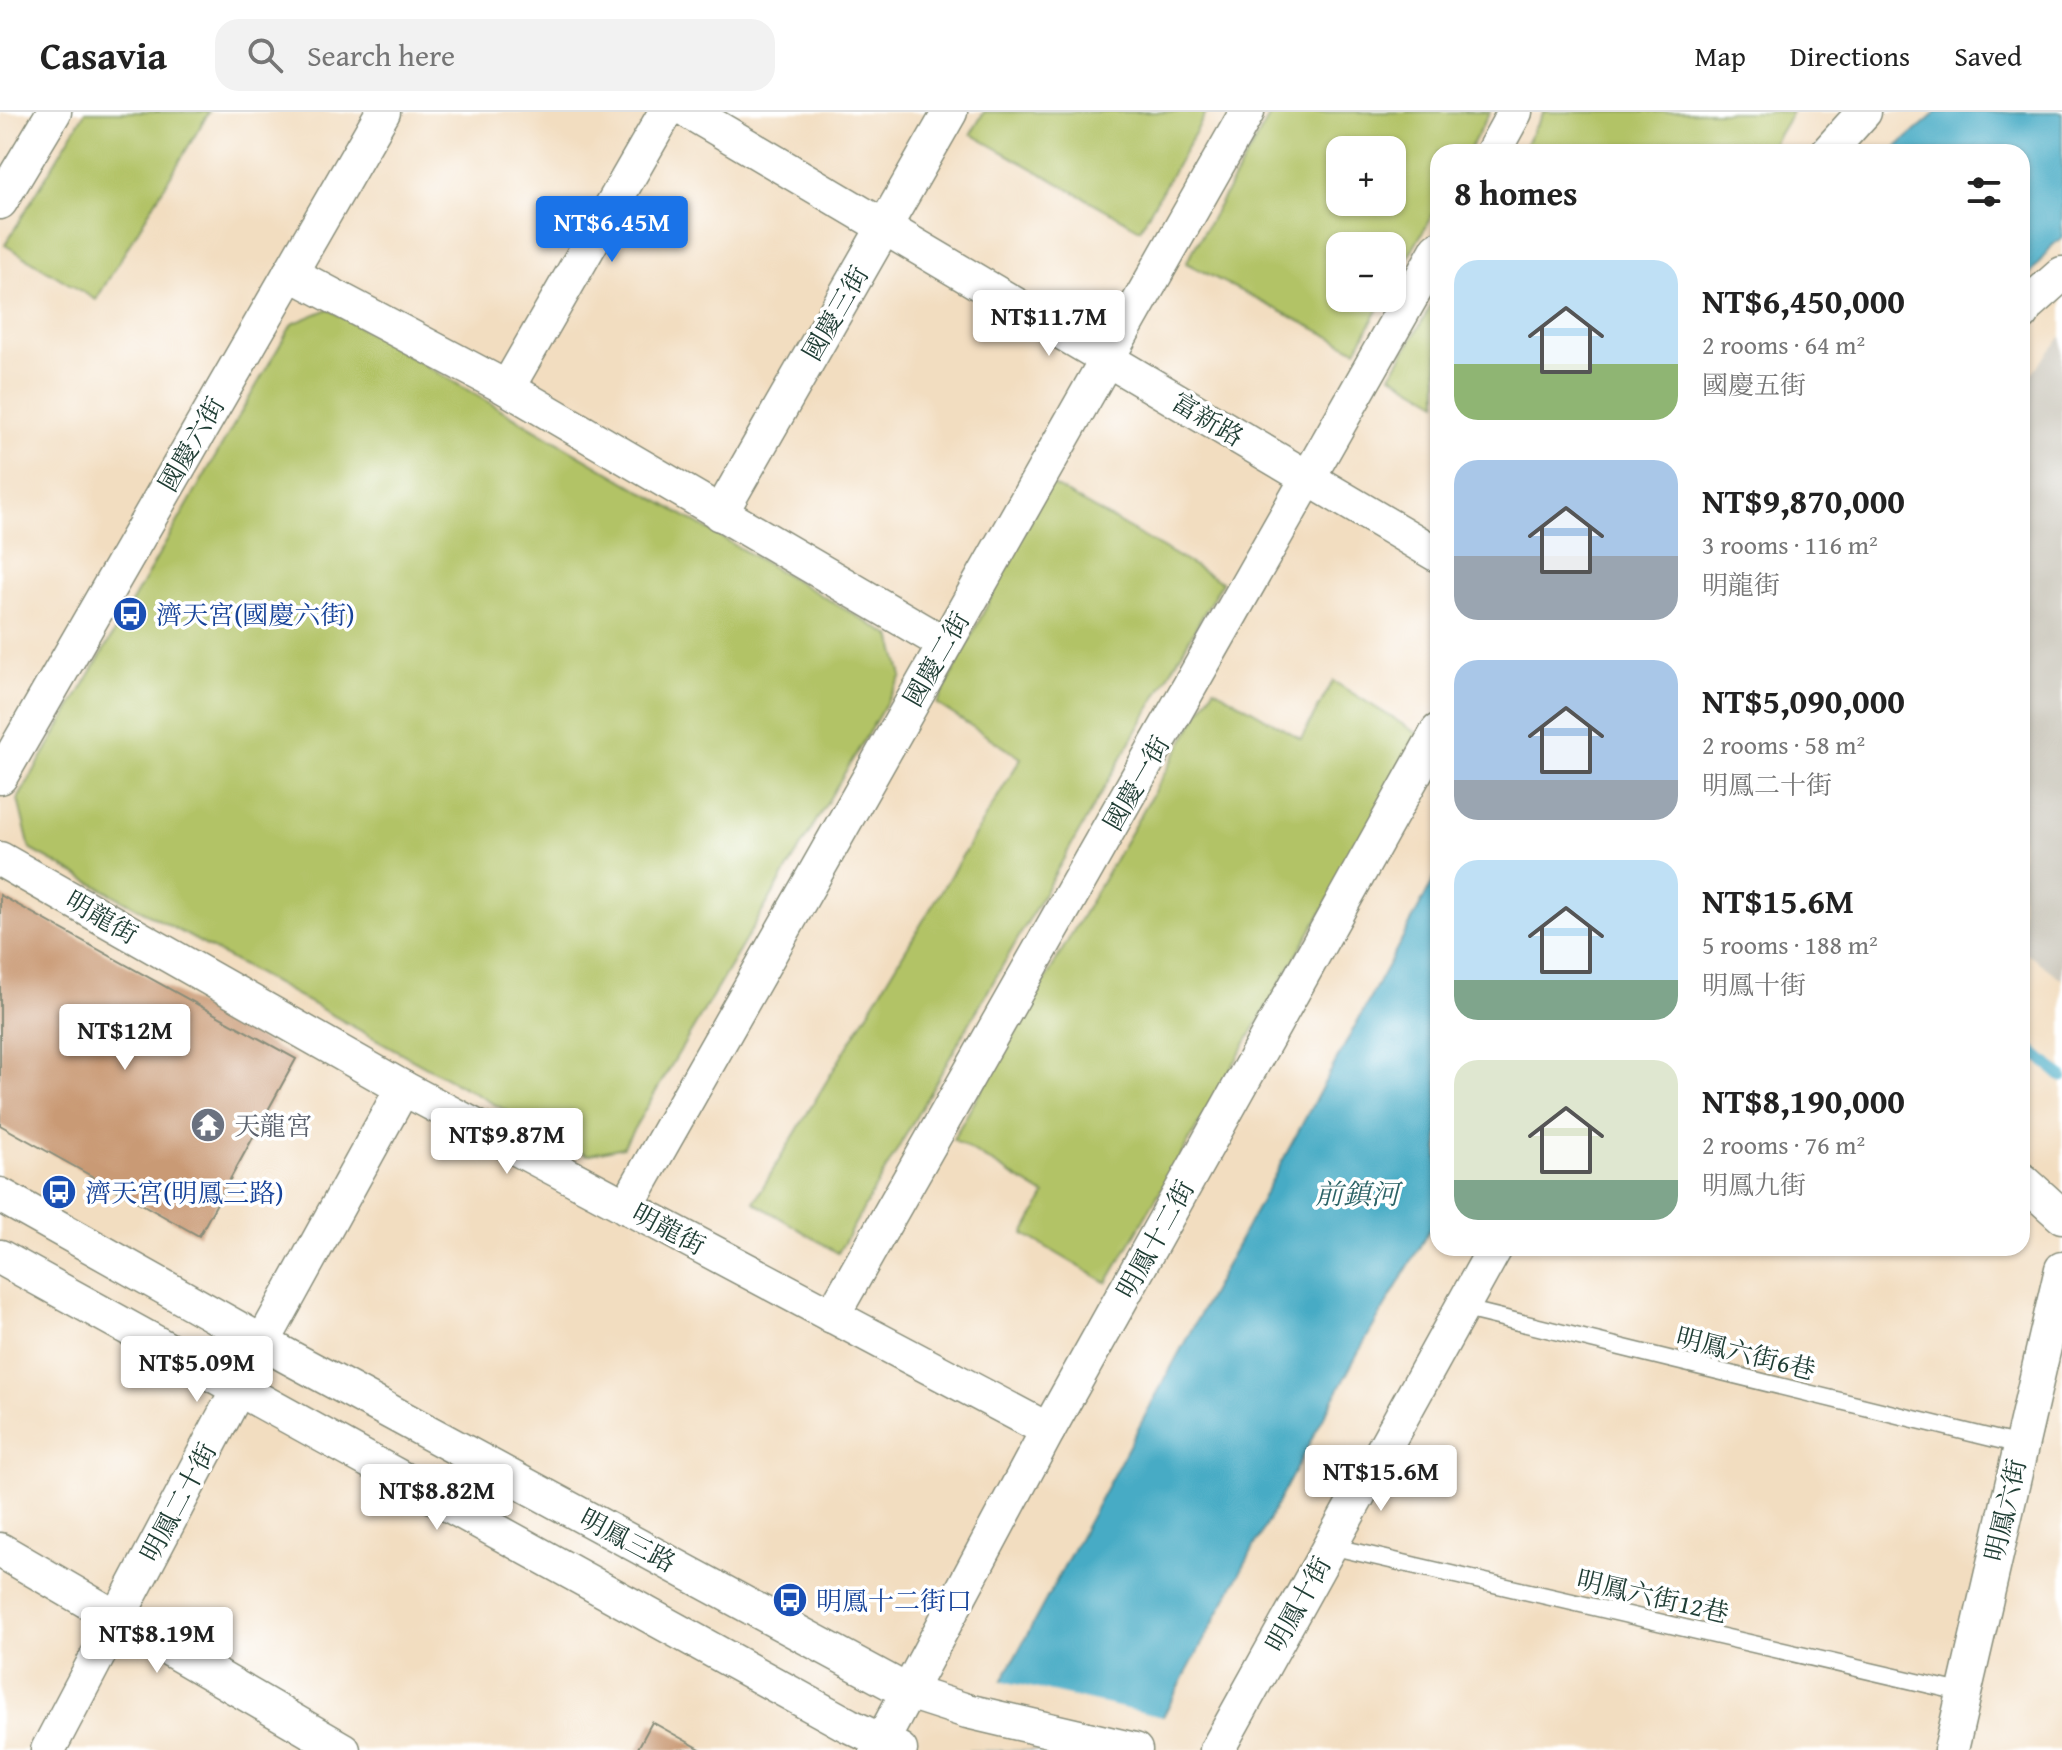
<!DOCTYPE html>
<html lang="en">
<head>
<meta charset="utf-8">
<style>
  body { margin:0; font-family:"Gentium Book Plus","Noto Serif TC",serif; background:#f2f2f2; color:#222; height:100vh; display:flex; flex-direction:column; font-size:30px; white-space:nowrap }
  * { box-sizing:border-box; margin:0 }
  p { font-size:26px; color:#767676 }
  .icon { flex:none; width:44px; height:44px; fill:none; stroke:currentColor; stroke-width:2; stroke-linecap:round; stroke-linejoin:round }
  .map { position:relative; flex:1; overflow:hidden }
  .panel { position:absolute; left:1430px; top:32px; width:600px; height:1112px; display:flex; flex-direction:column; background:#fff; border-radius:24px; box-shadow:0 2px 6px #0004 }
  .panel>* { flex:none }
  .buttons { position:absolute; left:1326px; top:24px; display:grid; gap:16px }
  .buttons a { display:grid; place-items:center; width:80px; height:80px; border-radius:16px; background:#fff; box-shadow:0 2px 6px #0004; font-size:40px }
  .price { position:absolute; translate:-50% -68px; padding:0 18px; border-radius:8px; background:#fff; color:#222; font-size:26px; line-height:52px; filter:drop-shadow(0 2px 4px #0008) }
  .price::after { content:''; position:absolute; left:50%; top:48px; width:24px; height:18px; margin-left:-12px; background:inherit; clip-path:polygon(0 0,100% 0,50% 100%) }
  .price.active { background:#1a73e8; color:#fff }
  ul { padding:0; list-style:none }
  li { display:flex; align-items:center; gap:24px; height:200px; padding:0 24px }
  li span { display:grid; place-items:center; flex:none; width:224px; height:160px; border-radius:24px; color:#555 }
  li>.icon { margin-inline-start:auto }
  span .icon { width:96px; height:96px; fill:#fffc; stroke-width:1 }
  li b { font-size:34px }
  h2 { display:flex; justify-content:space-between; align-items:center; height:96px; padding:0 24px; font-size:34px }
  header { display:flex; align-items:center; gap:48px; box-sizing:border-box; height:112px; padding:0 40px; background:#fff; border-bottom:2px solid #e0e0e0 }
  header strong { font-size:38px }
  nav { display:flex; gap:44px; margin-inline-start:auto; font-size:28px }
  .search { width:560px; height:72px; background:#f2f2f2; display:flex; align-items:center; gap:20px; box-sizing:border-box; padding:0 28px; border-radius:24px; color:#767676; font-size:30px }
  .map>svg:first-child { display:block }
  .industrial { fill:#c8c4b8 }
  .green { fill:#b2c366; stroke:#68804d; stroke-width:2; fill-rule:evenodd }
  .water { fill:#46abc5; stroke:#32747c; stroke-width:2 }
  .pier { fill:#f2ddc0 }
  .lines { fill:none; stroke-linecap:round; stroke-linejoin:round }
  .stream { stroke:#46abc5; stroke-width:11 }
  .building { fill:#c99a74 }
  .service-casing { stroke:#888d7a; stroke-width:19 }
  .minor-casing { stroke:#888d7a; stroke-width:37 }
  .service { stroke:#fff; stroke-width:16 }
  .minor { stroke:#fff; stroke-width:34 }
  .labels { text-anchor:middle; dominant-baseline:central; stroke-width:7; stroke-linejoin:round; paint-order:stroke }
  .street-label { font-size:26px; fill:#1f3d34; stroke:#fff }
  .transit-label { font-size:26px; fill:#164399; stroke:#fff; text-anchor:start }
  .worship-label { font-size:26px; fill:#5b616d; stroke:#fff; text-anchor:start }
  .water-label { font-size:28px; font-style:italic; fill:#2d6467; stroke:#fff }
</style>
</head>
<body>
<header>
<strong>Casavia</strong>
<div class="search"><svg class="icon" aria-label="search" viewBox="0 0 24 24"><circle cx="10" cy="10" r="6"/><path d="M15 15l6 6"/></svg>Search here</div>
<nav><a>Map</a><a>Directions</a><a>Saved</a></nav>
</header>
<div class="map">
<svg width="2062" height="1638" viewBox="0 0 2062 1638">
  <rect width="100%" height="100%" fill="#fff"/>
  <filter id="ink" filterUnits="userSpaceOnUse"><feTurbulence type="fractalNoise" baseFrequency=".0125" numOctaves="2"/><feDisplacementMap in="SourceGraphic" scale="16" xChannelSelector="R" yChannelSelector="G"/><feConvolveMatrix kernelMatrix="1 2 1 2 8 2 1 2 1" color-interpolation-filters="sRGB"/></filter>
  <filter id="wash" filterUnits="userSpaceOnUse"><feTurbulence type="fractalNoise" baseFrequency=".006" numOctaves="4" result="noise"/><feDisplacementMap in="SourceGraphic" scale="32" xChannelSelector="R" yChannelSelector="G"/><feGaussianBlur stdDeviation="1.8" result="paint"/><feColorMatrix in="noise" values="0 0 0 0 0 0 0 0 0 0 0 0 0 0 0 0 0 1.4 0 .05"/><feComposite in="paint" operator="in"/></filter>
  <g filter="url(#wash)">
    <rect width="100%" height="100%" fill="#f2ddc0"/>
    <polygon class="industrial" points="2062,224 2062,867 2022,838 2022,273"/>
    <g class="green">
      <polygon points="85,0 209,0 96,188 5,133"/>
      <polygon points="984,0 1207,0 1140,117 971,22"/>
      <path d="M1272,0H1490L1468,40H1438V93L1392,174V134H1340V186H1385L1356,238L1186,151ZM1340,38H1392V90H1340Z"/>
      <polygon points="1544,0 1792,0 1768,40 1521,40"/>
      <polygon points="1438,182 1438,290 1391,263"/>
      <polygon points="328,197 891,524 902,564 623,1035 587,1043 30,737 18,687 292,212"/>
      <polygon points="1049,371 1222,470 838,1141 754,1090 1021,646 937,592"/>
      <polygon points="1333,569 1423,625 1107,1171 1024,1122 1045,1083 953,1027 1214,576 1301,627"/>
    </g>
    <g class="water">
      <polygon points="1937,0 2062,0 2062,125 2052,134 2022,173 2022,40 1891,40"/>
      <polygon points="1438,760 1438,1103 1358,1241 1145,1638 965,1638"/>
    </g>
    <polygon class="pier" points="998,1568 1167,1606 1150,1638 961,1638"/>
    <g class="lines">
      <polyline class="stream" points="2022,930 2062,965"/>
    </g>
    <g id="blocks">
      <g class="building">
        <polygon points="0,783 296,947 199,1124 0,1013"/>
        <polygon points="652,1610 702,1638 637,1638"/>
      </g>
    </g>
  </g>
  <g filter="url(#ink)">
    <use href="#blocks" fill-opacity="0" stroke="#888d7a" stroke-width="2"/>
    <g class="lines">
      <g class="service-casing">
        <g id="service">
          <polyline points="1461,1196 2020,1333"/>
          <polyline points="1330,1434 1965,1581"/>
        </g>
      </g>
      <g class="minor-casing">
        <g id="minor">
          <polyline points="690,0 1438,443"/>
          <polyline points="1493,40 1515,0"/>
          <polyline points="1828,40 1864,0"/>
          <polyline points="0,90 54,0"/>
          <polyline points="290,161 507,276 945,532"/>
          <polyline points="2022,202 2027,193 2062,162"/>
          <polyline points="507,276 666,0"/>
          <polyline points="720,402 950,0"/>
          <polyline points="0,665 383,0"/>
          <polyline points="0,747 403,976 1048,1318"/>
          <polyline points="2022,1068 2062,1104"/>
          <polyline points="0,1083 287,1244 908,1580 967,1599 1135,1638"/>
          <polyline points="626,1095 1247,0"/>
          <polyline points="0,1145 848,1613 900,1638"/>
          <polyline points="832,1204 1438,137"/>
          <polyline points="0,1438 343,1638"/>
          <polyline points="48,1638 263,1230 403,976"/>
          <polyline points="877,1638 1048,1318 1438,619"/>
          <polyline points="1217,1638 1495,1136"/>
          <polyline points="1951,1638 2062,1157"/>
        </g>
      </g>
      <use href="#service" class="service"/>
      <use href="#minor" class="minor"/>
    </g>
  </g>
  <defs>
    <g id="bus-disc" transform="scale(1.8)"><circle r="9.5" fill="#1a4fb4" stroke="#fff"/><path d="M-5-6H5V4H4V6H2V4H-2V6H-4V4H-5ZM-3.5-4V0h7V-4ZM-3.5 1.2v1.5H-2V1.2ZM2 1.2v1.5H3.5V1.2Z" fill="#fff"/></g>
    <g id="temple-disc" transform="scale(1.8)"><circle r="9.5" fill="#6b7280" stroke="#fff"/><path d="M0-6L5-2H3V0L6.5 2.5H4V6H1.5V3h-3V6H-4V2.5H-6.5L-3 0V-2H-5Z" fill="#fff"/></g>
  </defs>
  <g fill-rule="evenodd">
    <use href="#bus-disc" x="130" y="502"/>
    <use href="#temple-disc" x="208" y="1013"/>
    <use href="#bus-disc" x="59" y="1080"/>
    <use href="#bus-disc" x="790" y="1488"/>
  </g>
  <g class="labels">
    <g class="street-label">
      <text transform="translate(835 201) rotate(-60)">國慶三街</text>
      <text transform="translate(1208 307) rotate(31)">富新路</text>
      <text transform="translate(191 332) rotate(-60)">國慶六街</text>
      <text transform="translate(936 547) rotate(-60)">國慶二街</text>
      <text transform="translate(1136 671) rotate(-60)">國慶一街</text>
      <text transform="translate(102 805) rotate(30)">明龍街</text>
      <text transform="translate(669 1117) rotate(28)">明龍街</text>
      <text transform="translate(1155 1127) rotate(-61)">明鳳十二街</text>
      <text transform="translate(1746 1241) rotate(14)">明鳳六街6巷</text>
      <text transform="translate(178 1390) rotate(-62)">明鳳二十街</text>
      <text transform="translate(2005 1398) rotate(-77)">明鳳六街</text>
      <text transform="translate(628 1428) rotate(28)">明鳳三路</text>
      <text transform="translate(1653 1484) rotate(13)">明鳳六街12巷</text>
      <text transform="translate(1298 1492) rotate(-61)">明鳳十街</text>
    </g>
    <g class="transit-label">
      <text x="156" y="502">濟天宮(國慶六街)</text>
      <text x="85" y="1080">濟天宮(明鳳三路)</text>
      <text x="816" y="1488">明鳳十二街口</text>
    </g>
    <g class="worship-label">
      <text x="234" y="1013">天龍宮</text>
    </g>
    <g class="water-label">
      <text x="1357" y="1081">前鎮河</text>
    </g>
  </g>
</svg>
<div class="buttons">
<a>+</a>
<a>−</a>
</div>
<b class="price active" style="left:612px;top:152px">NT$6.45M</b>
<b class="price" style="left:1049px;top:246px">NT$11.7M</b>
<b class="price" style="left:125px;top:960px">NT$12M</b>
<b class="price" style="left:507px;top:1064px">NT$9.87M</b>
<b class="price" style="left:197px;top:1292px">NT$5.09M</b>
<b class="price" style="left:1381px;top:1401px">NT$15.6M</b>
<b class="price" style="left:437px;top:1420px">NT$8.82M</b>
<b class="price" style="left:157px;top:1563px">NT$8.19M</b>
<section class="panel">
<h2>8 homes<svg class="icon" aria-label="filters" viewBox="0 0 24 24"><path d="M4 7h16M4 17h16"/><circle cx="9" cy="7" r="2"/><circle cx="15" cy="17" r="2"/></svg></h2>
<ul>
<li><span style="background:linear-gradient(#bfe0f5 65%,#8fb573 0)"><svg class="icon" aria-label="home" viewBox="0 0 24 24"><path d="M3 11l9-7 9 7M6 9v11h12V9"/></svg></span><div><b>NT$6,450,000</b><p>2 rooms · 64 m²</p><p>國慶五街</p></div></li>
<li><span style="background:linear-gradient(#a9c7e8 60%,#9aa5b1 0)"><svg class="icon" aria-label="home" viewBox="0 0 24 24"><path d="M3 11l9-7 9 7M6 9v11h12V9"/></svg></span><div><b>NT$9,870,000</b><p>3 rooms · 116 m²</p><p>明龍街</p></div></li>
<li><span style="background:linear-gradient(#a9c7e8 75%,#9aa5b1 0)"><svg class="icon" aria-label="home" viewBox="0 0 24 24"><path d="M3 11l9-7 9 7M6 9v11h12V9"/></svg></span><div><b>NT$5,090,000</b><p>2 rooms · 58 m²</p><p>明鳳二十街</p></div></li>
<li><span style="background:linear-gradient(#bfe0f5 75%,#7fa58c 0)"><svg class="icon" aria-label="home" viewBox="0 0 24 24"><path d="M3 11l9-7 9 7M6 9v11h12V9"/></svg></span><div><b>NT$15.6M</b><p>5 rooms · 188 m²</p><p>明鳳十街</p></div></li>
<li><span style="background:linear-gradient(#dfe7d0 75%,#7fa58c 0)"><svg class="icon" aria-label="home" viewBox="0 0 24 24"><path d="M3 11l9-7 9 7M6 9v11h12V9"/></svg></span><div><b>NT$8,190,000</b><p>2 rooms · 76 m²</p><p>明鳳九街</p></div></li>
</ul>
</section>
</div>
</body>
</html>
